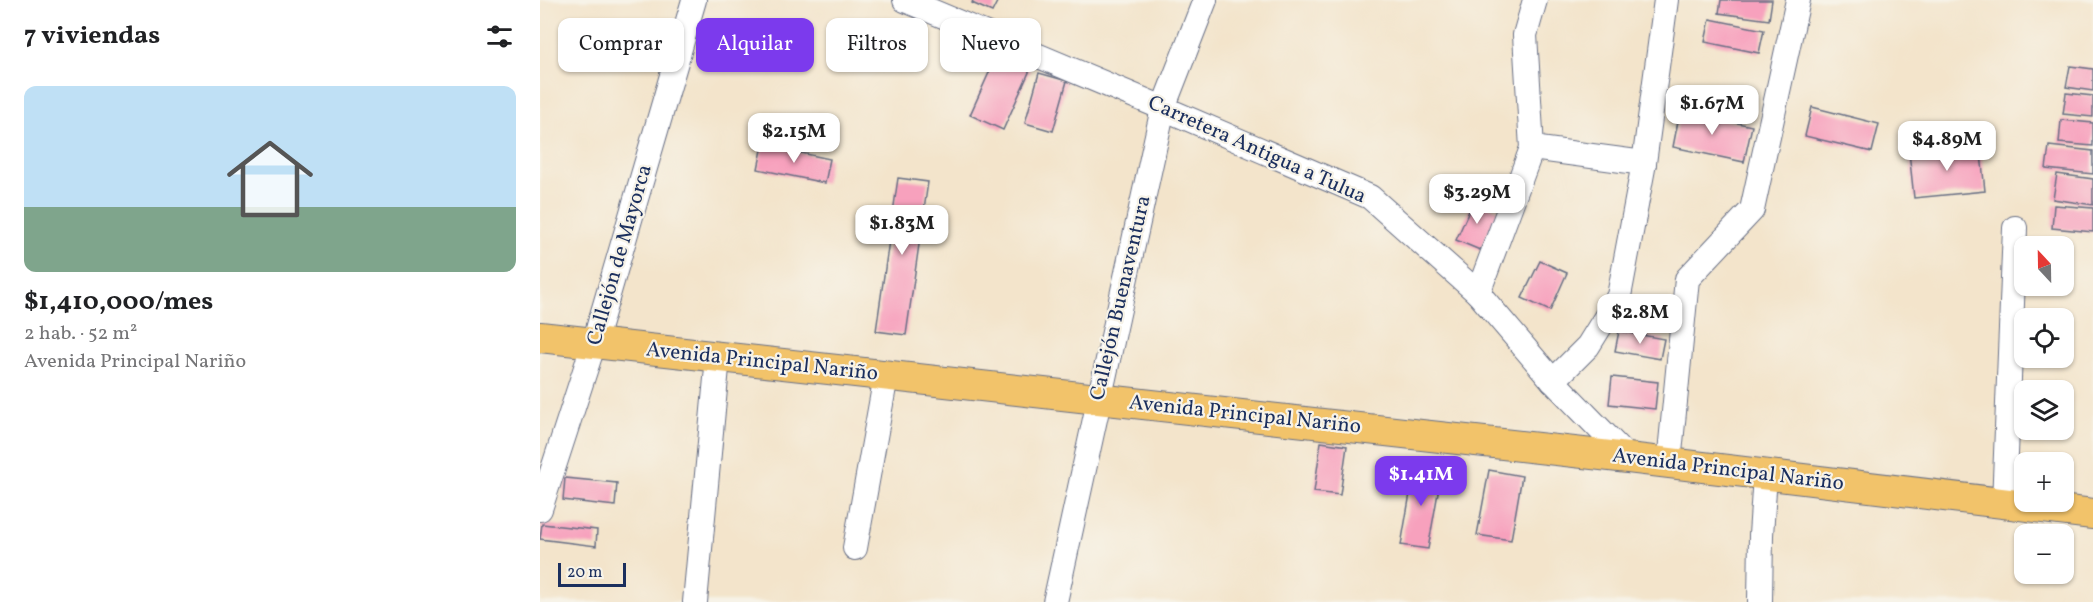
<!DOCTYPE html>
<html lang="es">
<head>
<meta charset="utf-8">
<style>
  body { margin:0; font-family:Vollkorn,serif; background:#f6f6f6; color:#202124; height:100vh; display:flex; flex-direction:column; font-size:22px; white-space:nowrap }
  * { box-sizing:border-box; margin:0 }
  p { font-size:20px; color:#757577 }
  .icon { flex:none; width:33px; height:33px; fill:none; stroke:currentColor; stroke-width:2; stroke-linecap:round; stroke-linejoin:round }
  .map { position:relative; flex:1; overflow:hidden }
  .drawer { display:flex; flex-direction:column; background:#fff; width:540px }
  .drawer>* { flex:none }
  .guide { position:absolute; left:18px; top:18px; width:570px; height:54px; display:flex; gap:12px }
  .needle { width:39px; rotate:338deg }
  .fabs { position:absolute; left:1474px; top:236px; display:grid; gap:12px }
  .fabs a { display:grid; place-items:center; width:60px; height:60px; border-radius:12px; background:#fff; box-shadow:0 2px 4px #0004; font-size:30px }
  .scale { position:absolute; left:18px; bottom:15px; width:68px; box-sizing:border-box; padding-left:6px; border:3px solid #1b2f5e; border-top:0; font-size:16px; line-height:21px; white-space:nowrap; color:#1b2f5e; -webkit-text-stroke:4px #f7f3e8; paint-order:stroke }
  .price { position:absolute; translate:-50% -51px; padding:0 14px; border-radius:12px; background:#fff; color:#222; font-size:20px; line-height:39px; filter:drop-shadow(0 2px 3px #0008) }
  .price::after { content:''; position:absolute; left:50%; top:36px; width:18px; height:14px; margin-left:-9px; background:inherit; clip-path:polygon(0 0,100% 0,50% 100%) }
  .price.selected { background:#7c3aed; color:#fff }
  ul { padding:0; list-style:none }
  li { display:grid; align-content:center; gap:12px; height:318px; padding:0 24px }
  li span { display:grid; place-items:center; height:186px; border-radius:12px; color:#555 }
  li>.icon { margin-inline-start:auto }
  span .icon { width:108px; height:108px; fill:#fffc; stroke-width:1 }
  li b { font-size:26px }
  h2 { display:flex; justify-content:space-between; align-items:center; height:72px; padding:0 24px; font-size:26px }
  .chip { padding:0 21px; border-radius:12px; background:#fff; box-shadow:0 2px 4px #0004; font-size:21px; line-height:54px }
  .chip.selected { background:#7c3aed; color:#fff }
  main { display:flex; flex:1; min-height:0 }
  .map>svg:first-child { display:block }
  .building { fill:#f7a1bd }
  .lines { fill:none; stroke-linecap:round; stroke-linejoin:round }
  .minor-casing { stroke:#676e84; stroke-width:26 }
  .major-casing { stroke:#676e84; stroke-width:32 }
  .minor { stroke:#fff; stroke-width:24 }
  .major { stroke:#f2c36a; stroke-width:30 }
  .labels { text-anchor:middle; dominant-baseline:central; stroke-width:4.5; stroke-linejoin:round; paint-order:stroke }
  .street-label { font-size:21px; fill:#1b2f5e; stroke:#f7f3e8 }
</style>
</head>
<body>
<main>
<section class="drawer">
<h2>7 viviendas<svg class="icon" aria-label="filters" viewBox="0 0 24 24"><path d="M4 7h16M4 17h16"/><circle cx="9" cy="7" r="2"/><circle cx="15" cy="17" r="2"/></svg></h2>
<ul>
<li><span style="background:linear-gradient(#bfe0f5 65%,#7fa58c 0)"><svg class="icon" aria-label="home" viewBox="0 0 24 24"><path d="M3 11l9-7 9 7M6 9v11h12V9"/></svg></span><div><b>$1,410,000/mes</b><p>2 hab. · 52 m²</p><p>Avenida Principal Nariño</p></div></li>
</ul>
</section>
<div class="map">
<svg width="1553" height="602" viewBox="0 0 1553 602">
  <rect width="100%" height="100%" fill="#f7f3e8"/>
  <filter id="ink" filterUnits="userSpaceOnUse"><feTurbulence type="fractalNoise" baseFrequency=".0167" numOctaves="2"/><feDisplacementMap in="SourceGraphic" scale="12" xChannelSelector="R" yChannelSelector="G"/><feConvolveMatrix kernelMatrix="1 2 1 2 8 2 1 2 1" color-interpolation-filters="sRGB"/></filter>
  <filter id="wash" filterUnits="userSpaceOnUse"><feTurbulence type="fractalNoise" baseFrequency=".008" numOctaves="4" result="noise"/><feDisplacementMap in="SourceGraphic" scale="24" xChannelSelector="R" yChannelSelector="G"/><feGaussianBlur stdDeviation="1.35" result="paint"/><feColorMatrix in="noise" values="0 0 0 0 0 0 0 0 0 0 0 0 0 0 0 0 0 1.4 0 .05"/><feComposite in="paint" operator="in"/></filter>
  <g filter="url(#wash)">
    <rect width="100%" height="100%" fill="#f3e4cb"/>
    <g id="blocks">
      <g class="building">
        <polygon points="433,0 458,0 452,12 432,3"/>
        <polygon points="1181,0 1232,0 1229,20 1179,13"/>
        <polygon points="1170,19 1224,30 1219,53 1165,42"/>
        <polygon points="457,55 490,70 463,130 430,115"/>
        <polygon points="1530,66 1553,69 1553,91 1526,87"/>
        <polygon points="499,73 527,81 513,131 485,123"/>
        <polygon points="1526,93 1553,96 1553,117 1523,114"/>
        <polygon points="1272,107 1339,124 1332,152 1265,136"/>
        <polygon points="1140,111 1212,126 1204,162 1133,147"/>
        <polygon points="1521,120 1553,123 1553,146 1519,143"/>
        <polygon points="223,145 290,159 285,183 218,169"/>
        <polygon points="1440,145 1445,191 1374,198 1369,152"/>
        <polygon points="1509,146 1553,151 1553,174 1506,169"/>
        <polygon points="1517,174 1553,179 1553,205 1513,199"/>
        <polygon points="358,178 388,182 366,335 336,331"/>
        <polygon points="934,200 959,210 940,250 916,240"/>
        <polygon points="1514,205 1553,208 1553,232 1512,228"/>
        <polygon points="1000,261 1027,273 1010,311 982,298"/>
        <polygon points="1079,331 1124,339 1120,359 1075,351"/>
        <polygon points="1072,377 1118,382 1115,409 1069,404"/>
        <polygon points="781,442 807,446 800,495 774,492"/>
        <polygon points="875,465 902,470 888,549 861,545"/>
        <polygon points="949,470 982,476 971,540 937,535"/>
        <polygon points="25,478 77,483 75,506 23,500"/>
        <polygon points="2,524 57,530 56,546 0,539"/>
      </g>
    </g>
  </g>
  <g filter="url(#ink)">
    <use href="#blocks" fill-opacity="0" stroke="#676e84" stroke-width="1.5"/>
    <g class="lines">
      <g class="minor-casing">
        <g id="minor">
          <polyline points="365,0 623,108 830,197 938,293 1013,381 1088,458"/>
          <polyline points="992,148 1104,163"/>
          <polyline points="938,293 992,148 985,35 995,0"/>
          <polyline points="1013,381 1048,346 1079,296 1104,163 1126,0"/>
          <polyline points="1129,463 1147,279 1212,210 1258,0"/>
          <polyline points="1464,504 1475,228"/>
          <polyline points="0,509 54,343 154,0"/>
          <polyline points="315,548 346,376"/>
          <polyline points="155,602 178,357"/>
          <polyline points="515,602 623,108 665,0"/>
          <polyline points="1220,602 1221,535 1225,475"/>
        </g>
      </g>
      <g class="major-casing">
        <polyline id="major" points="0,337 1088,458 1553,514"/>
      </g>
      <use href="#minor" class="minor"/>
      <use href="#major" class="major"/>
    </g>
  </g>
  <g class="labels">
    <g class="street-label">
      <text transform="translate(717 150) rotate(24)">Carretera Antigua a Tulua</text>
      <text transform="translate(80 255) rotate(-74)">Callejón de Mayorca</text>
      <text transform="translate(581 298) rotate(-77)">Callejón Buenaventura</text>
      <text transform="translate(222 362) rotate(6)">Avenida Principal Nariño</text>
      <text transform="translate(705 415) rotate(6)">Avenida Principal Nariño</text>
      <text transform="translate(1188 470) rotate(7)">Avenida Principal Nariño</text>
    </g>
  </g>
</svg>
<div class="fabs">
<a><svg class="needle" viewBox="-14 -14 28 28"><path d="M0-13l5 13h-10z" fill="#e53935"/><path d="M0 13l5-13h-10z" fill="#757577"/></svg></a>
<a><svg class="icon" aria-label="locate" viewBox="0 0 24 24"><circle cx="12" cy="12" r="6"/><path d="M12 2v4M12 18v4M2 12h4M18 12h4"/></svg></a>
<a><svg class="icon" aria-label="layers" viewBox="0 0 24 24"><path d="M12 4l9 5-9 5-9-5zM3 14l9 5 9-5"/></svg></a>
<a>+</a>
<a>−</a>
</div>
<div class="scale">20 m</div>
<b class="price" style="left:1172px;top:136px">$1.67M</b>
<b class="price" style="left:254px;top:164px">$2.15M</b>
<b class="price" style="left:1407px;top:172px">$4.89M</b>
<b class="price" style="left:937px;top:225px">$3.29M</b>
<b class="price" style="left:362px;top:256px">$1.83M</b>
<b class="price" style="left:1100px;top:345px">$2.8M</b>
<b class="price selected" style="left:881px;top:507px">$1.41M</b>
<div class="guide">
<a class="chip">Comprar</a>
<a class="chip selected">Alquilar</a>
<a class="chip">Filtros</a>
<a class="chip">Nuevo</a>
</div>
</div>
</main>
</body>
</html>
